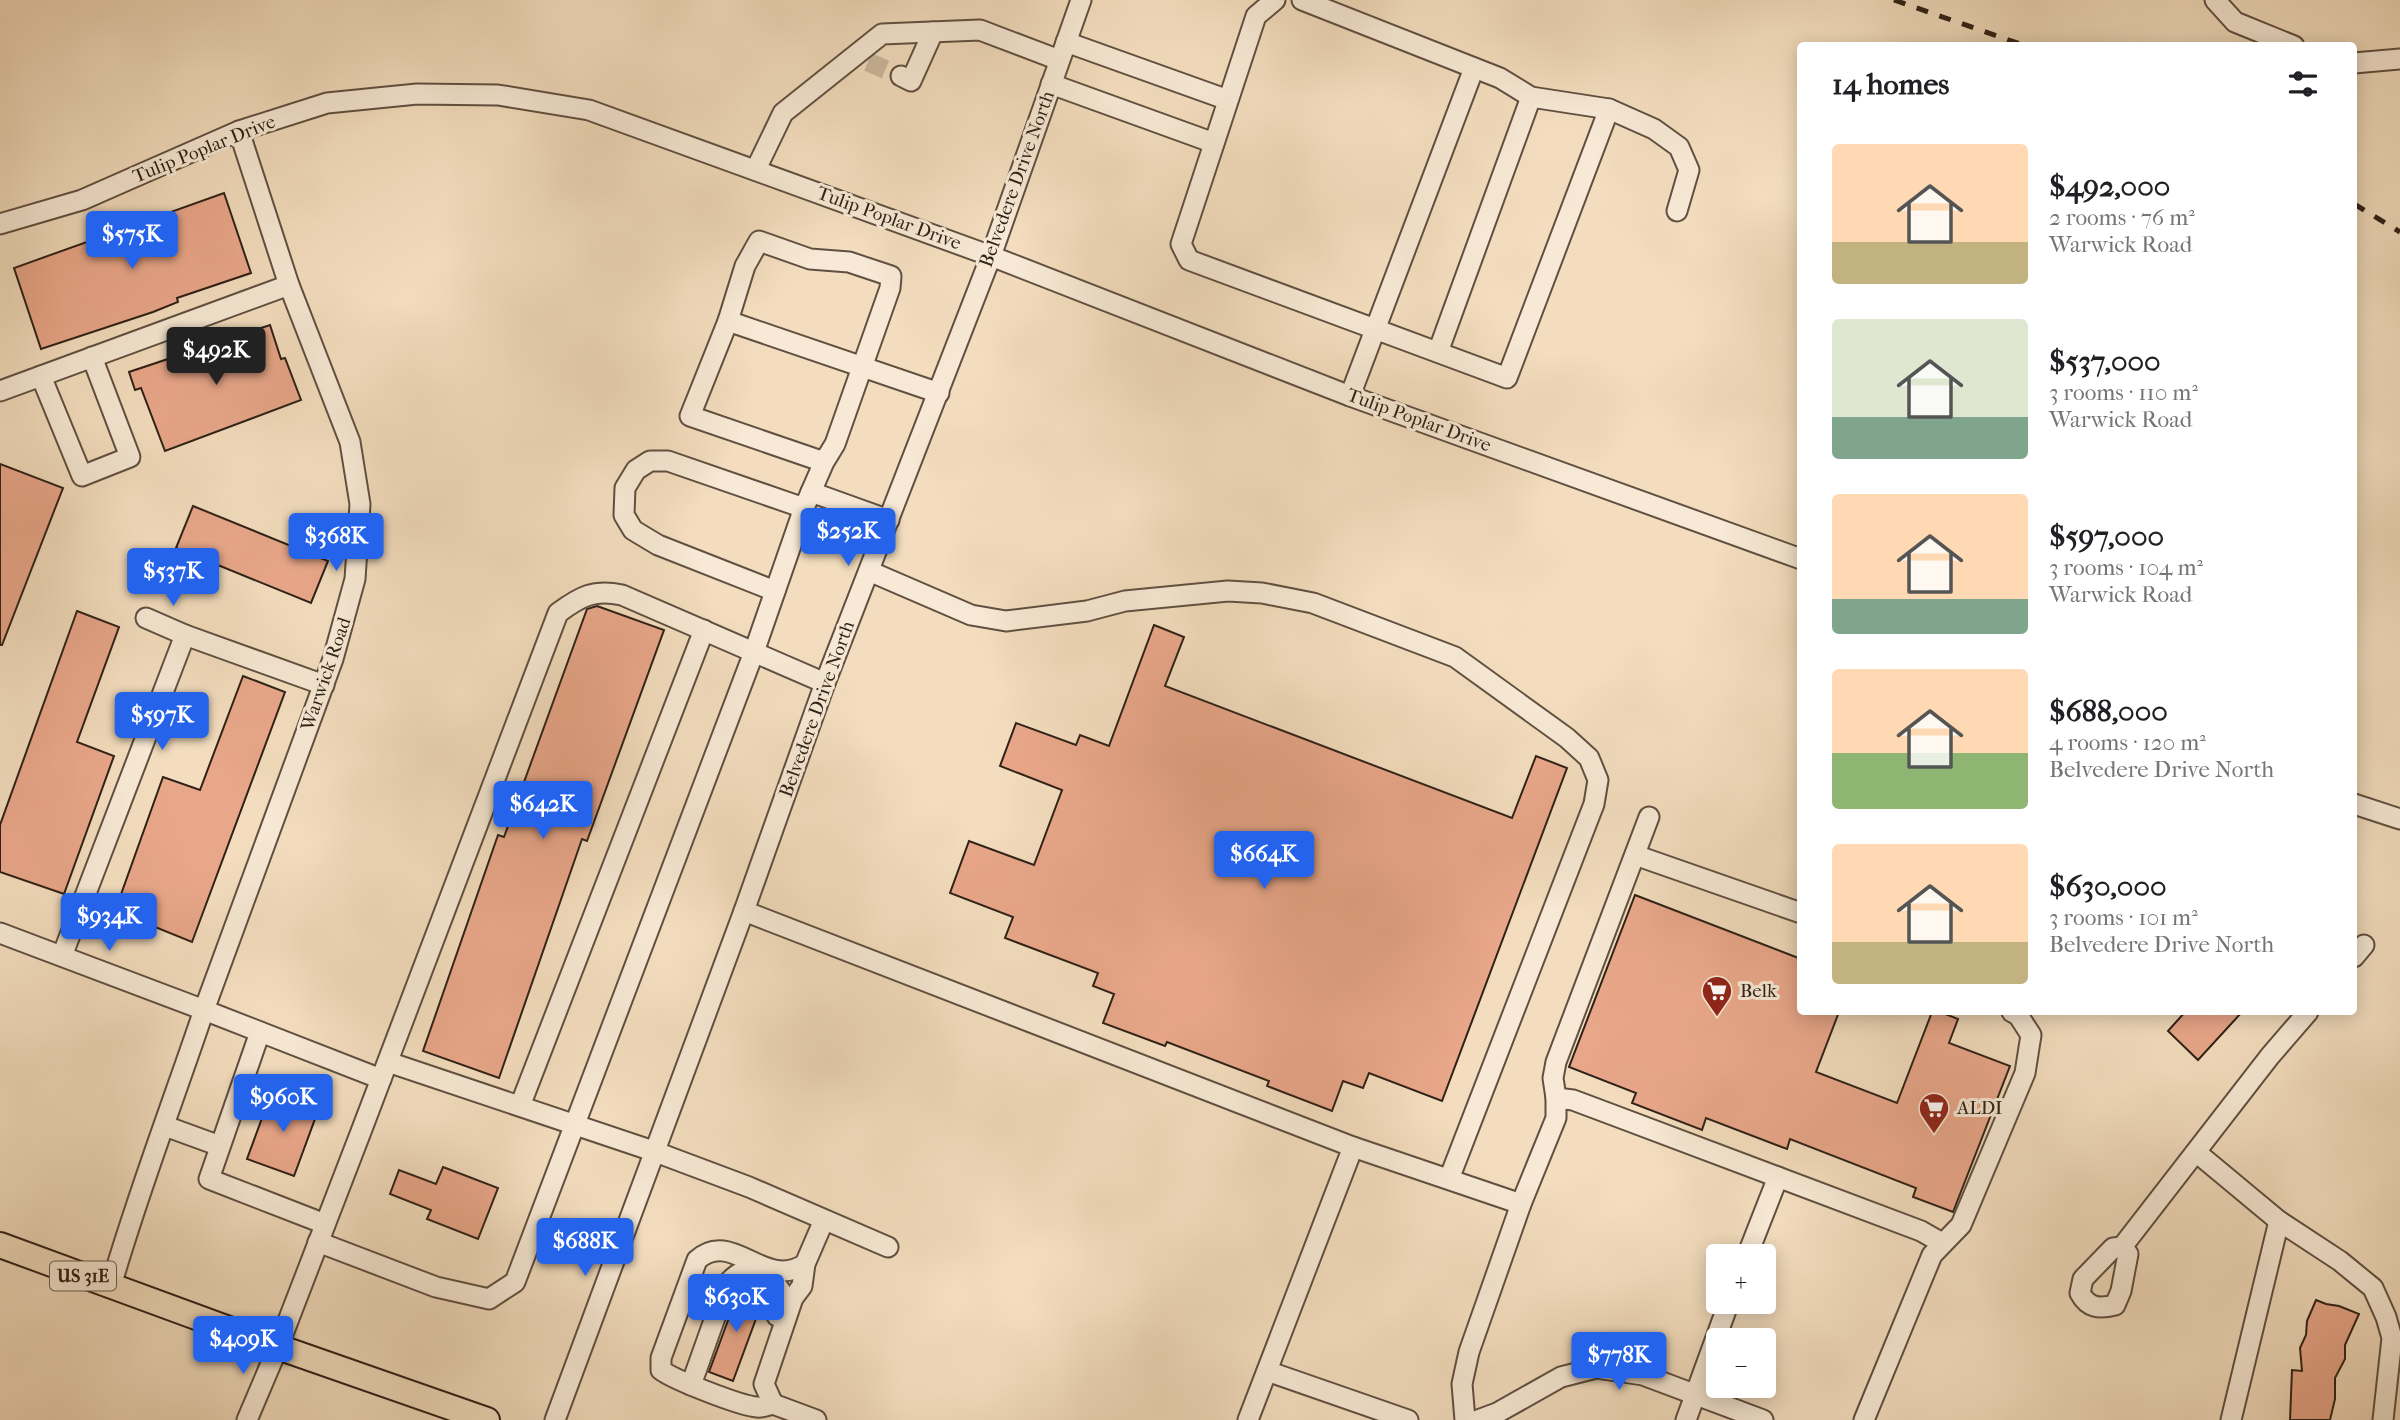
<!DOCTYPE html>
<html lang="en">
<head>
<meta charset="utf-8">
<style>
  body { margin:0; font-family:"IM FELL French Canon",serif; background:#f2f2f2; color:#202124; height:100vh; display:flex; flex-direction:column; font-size:26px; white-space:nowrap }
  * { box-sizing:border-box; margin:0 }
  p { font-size:23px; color:#757577 }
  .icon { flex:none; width:38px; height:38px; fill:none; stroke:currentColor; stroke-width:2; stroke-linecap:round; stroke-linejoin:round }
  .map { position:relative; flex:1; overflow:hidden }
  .sheet { position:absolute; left:1797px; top:42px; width:560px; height:973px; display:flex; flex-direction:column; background:#fff; border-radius:7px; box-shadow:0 4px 18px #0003 }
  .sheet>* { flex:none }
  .tools { position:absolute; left:1706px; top:1244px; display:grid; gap:14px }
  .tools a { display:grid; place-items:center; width:70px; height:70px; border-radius:7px; background:#fff; box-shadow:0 4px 18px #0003; font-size:35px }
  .price { position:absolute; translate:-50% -60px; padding:0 16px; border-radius:7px; background:#2563eb; color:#fff; font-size:23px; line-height:46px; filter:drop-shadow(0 2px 4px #0008) }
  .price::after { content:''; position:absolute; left:50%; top:42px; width:21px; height:16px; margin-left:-10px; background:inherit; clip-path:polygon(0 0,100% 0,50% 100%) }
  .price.selected { background:#222; color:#fff }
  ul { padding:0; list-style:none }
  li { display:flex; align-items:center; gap:21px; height:175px; padding:0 35px }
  li span { display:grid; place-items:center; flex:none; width:196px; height:140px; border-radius:7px; color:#555 }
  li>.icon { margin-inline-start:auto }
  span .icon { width:84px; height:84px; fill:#fffc; stroke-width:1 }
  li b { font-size:30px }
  h2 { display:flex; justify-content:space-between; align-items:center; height:84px; padding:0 35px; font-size:30px }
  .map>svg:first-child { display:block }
  .building { fill:#e9a78a; stroke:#2f2117; stroke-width:2 }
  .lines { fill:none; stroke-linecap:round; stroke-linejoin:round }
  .minor-tunnel { stroke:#ccb79d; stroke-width:19; stroke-dasharray:19 10; stroke-linecap:butt }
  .minor-casing { stroke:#605041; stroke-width:23 }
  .major-casing { stroke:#2f2117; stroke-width:28 }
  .minor { stroke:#f7e9d5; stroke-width:19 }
  .major { stroke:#f3ddbe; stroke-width:24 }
  .rail { stroke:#2f2117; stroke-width:5; stroke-dasharray:12 12; stroke-linecap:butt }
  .labels { text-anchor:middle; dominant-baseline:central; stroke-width:6; stroke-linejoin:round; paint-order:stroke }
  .shield { fill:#f7e9d5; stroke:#6b5d50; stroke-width:2 }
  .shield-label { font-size:18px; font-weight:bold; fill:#2f2117 }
  .street-label { font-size:19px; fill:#2f2117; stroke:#f7e9d5 }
  .poi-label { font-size:19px; fill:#2f2117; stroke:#f7e9d5; text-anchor:start }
</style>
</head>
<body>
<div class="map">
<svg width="2400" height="1420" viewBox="0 0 2400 1420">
  <rect width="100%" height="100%" fill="#f3ddbe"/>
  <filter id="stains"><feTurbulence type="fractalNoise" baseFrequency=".00286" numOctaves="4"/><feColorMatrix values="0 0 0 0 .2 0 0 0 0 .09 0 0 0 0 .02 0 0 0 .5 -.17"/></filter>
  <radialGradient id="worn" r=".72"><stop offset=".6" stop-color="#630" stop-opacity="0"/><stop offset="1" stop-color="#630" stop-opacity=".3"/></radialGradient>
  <g class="building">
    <polygon points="224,193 251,273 177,298 178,302 153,312 41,349 14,268"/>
    <polygon points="270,325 281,359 285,358 301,400 165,451 141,388 135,390 129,372"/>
    <polygon points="0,464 63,488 2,645 0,645"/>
    <polygon points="193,506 328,561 311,603 176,548"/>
    <polygon points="597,606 664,630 587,841 582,839 499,1078 423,1051 498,835 504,837 587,609"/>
    <polygon points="77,611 119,627 77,742 114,756 64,894 0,872 0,825"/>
    <polygon points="1154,625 1184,637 1165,686 1512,818 1536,756 1567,768 1442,1101 1369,1073 1363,1088 1343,1081 1332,1111 1267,1086 1269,1081 1167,1042 1165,1046 1103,1023 1114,994 1093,986 1098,973 1005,938 1013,917 950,893 969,841 1034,865 1062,790 1000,766 1016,723 1076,745 1080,735 1109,746"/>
    <polygon points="243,676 285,692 192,942 133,918 132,921 114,914 163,777 200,790"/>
    <polygon points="1635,895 1801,959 1801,1012 1839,1012 1816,1072 1897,1103 1932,1012 1940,1012 1958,1019 1949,1043 2010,1066 1953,1212 1913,1197 1916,1188 1790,1139 1787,1149 1706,1118 1702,1130 1632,1103 1636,1093 1569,1067"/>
    <polygon points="2185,1012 2242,1012 2198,1060 2168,1031"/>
    <polygon points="272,1091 319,1108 294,1176 247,1159"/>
    <polygon points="443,1167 498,1188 478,1239 427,1219 431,1210 390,1194 399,1170 436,1184"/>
    <polygon points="740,1288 764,1297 733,1381 709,1372"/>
    <polygon points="2316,1300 2326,1304 2339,1306 2359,1314 2345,1345 2345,1359 2335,1378 2335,1399 2330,1420 2290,1420 2292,1370 2302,1371 2300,1348 2306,1335 2307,1321"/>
  </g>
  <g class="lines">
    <polyline class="minor-tunnel" points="868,62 901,76"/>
    <g class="minor-casing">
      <g id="minor">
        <polyline points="1275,0 1256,16 1181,244 1189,260 1507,378 1609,109"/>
        <polyline points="1302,0 1500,78 1531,97 1609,109 1654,129 1679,147 1689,170 1677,211"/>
        <polyline points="2215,0 2235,22 2294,46"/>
        <polyline points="1066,42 1228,100"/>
        <polyline points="2354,63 2400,59"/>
        <polyline points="901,76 911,81 933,32"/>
        <polyline points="1051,84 1214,143"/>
        <polyline points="756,169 783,113 882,34 980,30 1059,60"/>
        <polyline points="0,224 82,200 239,131 327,103 417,94 498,95 589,110 991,256 1350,396 1801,559"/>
        <polyline points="728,321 939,393"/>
        <polyline points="1438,352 1531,97"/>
        <polyline points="41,376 82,476 130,457 92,357"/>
        <polyline points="0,391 289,285"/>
        <polyline points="1350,396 1474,68"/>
        <polyline points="811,492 889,520"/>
        <polyline points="869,571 971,615 1006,621 1087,611 1125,601 1228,591 1262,593 1313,603 1455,657 1567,738 1589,758 1598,780 1594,804 1449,1179"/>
        <polyline points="775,591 658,545 633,530 624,515 625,488 636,470 650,461 668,461 804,508"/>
        <polyline points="146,618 185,635"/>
        <polyline points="2354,804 2400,819"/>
        <polyline points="1635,855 1801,913"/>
        <polyline points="744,911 1353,1147 1521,1204"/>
        <polyline points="0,933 204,1010 333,659 355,579 360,504 350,442 289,285 239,131"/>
        <polyline points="62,956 185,635 324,685"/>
        <polyline points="2354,957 2364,945"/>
        <polyline points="260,1032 209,1179 325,1224"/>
        <polyline points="388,1062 653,1151 749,1187 888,1247"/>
        <polyline points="1556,1098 1573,1100 1621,1118 1921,1231 1942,1243"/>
        <polyline points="520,1106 704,630"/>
        <polyline points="165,1126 220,1146"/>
        <polyline points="2196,1152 2279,1221 2340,1261 2373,1288 2386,1317 2392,1338 2383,1420"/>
        <polyline points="318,1242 436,1287 489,1299 515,1282 754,652 804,508 824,462 835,444 890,288 891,276 849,262 810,259 759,241 745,266 728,321 690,416 824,462"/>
        <polyline points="2122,1247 2270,1056 2308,1012"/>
        <path d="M2122,1247L2128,1254L2121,1291L2115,1305C2099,1309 2088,1308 2080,1293L2083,1279L2113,1248Z"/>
        <polyline points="1747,1256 1778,1177"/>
        <path d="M805,1264C764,1291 732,1228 697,1260L661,1358V1370C674,1380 741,1406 757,1407C762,1408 769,1405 773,1404L764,1384L793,1298L802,1286L805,1264L824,1220"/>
        <path d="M111,1286C138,1192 173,1102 204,1010L381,1079"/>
        <polyline points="1267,1371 1408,1420"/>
        <path d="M691,1385L727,1284C730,1281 735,1275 740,1273C753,1267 784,1283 783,1300C782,1305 779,1311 777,1316"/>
        <polyline points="773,1404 816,1420"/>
        <path d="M247,1420L278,1347L362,1129L558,613C581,596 594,589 622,595L825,683"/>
        <polyline points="555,1420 744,911 825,683 991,256 1081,0"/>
        <polyline points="1248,1420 1353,1147"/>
        <polyline points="1465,1420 1462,1384 1469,1352 1521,1204 1556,1118 1556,1098 1553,1078 1556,1062 1649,817"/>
        <polyline points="1478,1420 1497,1413 1561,1377 1596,1368 1643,1375 1763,1420"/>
        <polyline points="1686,1420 1729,1302"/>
        <polyline points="1864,1420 1932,1255 1961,1225 2025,1073 2031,1035 2018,1015 2012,1012"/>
        <polyline points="2231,1420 2279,1221"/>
      </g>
    </g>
    <g class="major-casing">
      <polyline id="major" points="0,1245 278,1347 487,1420"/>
    </g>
    <use href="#minor" class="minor"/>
    <use href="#major" class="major"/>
    <g class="rail">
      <polyline points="1894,0 2026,46"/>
      <polyline points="2354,204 2400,232"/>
    </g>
  </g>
  <defs>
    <g id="supermarket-pin" transform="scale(1.575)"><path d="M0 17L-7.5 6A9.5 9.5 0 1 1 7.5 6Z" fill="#8f2418" stroke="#f7e9d5"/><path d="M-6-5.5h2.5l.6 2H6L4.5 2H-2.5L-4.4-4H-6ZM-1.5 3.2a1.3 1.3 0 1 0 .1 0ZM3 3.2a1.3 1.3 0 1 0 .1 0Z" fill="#fff"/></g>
  </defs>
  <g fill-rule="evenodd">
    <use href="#supermarket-pin" x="1717" y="991"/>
    <use href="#supermarket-pin" x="1934" y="1108"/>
  </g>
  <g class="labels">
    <rect class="shield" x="50" y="1261.5" width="66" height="29" rx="5"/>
    <g class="shield-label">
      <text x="83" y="1276">US 31E</text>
    </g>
    <g class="street-label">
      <text transform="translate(204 149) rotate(-22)">Tulip Poplar Drive</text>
      <text transform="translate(1017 179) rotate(-70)">Belvedere Drive North</text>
      <text transform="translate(889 218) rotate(20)">Tulip Poplar Drive</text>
      <text transform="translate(1419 420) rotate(20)">Tulip Poplar Drive</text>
      <text transform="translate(326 674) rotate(-71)">Warwick Road</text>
      <text transform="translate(817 709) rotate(-70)">Belvedere Drive North</text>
    </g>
    <g class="poi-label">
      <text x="1740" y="991">Belk</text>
      <text x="1957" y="1108">ALDI</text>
    </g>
  </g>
  <rect width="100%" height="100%" filter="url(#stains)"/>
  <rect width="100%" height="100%" fill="url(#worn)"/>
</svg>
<div class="tools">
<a>+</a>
<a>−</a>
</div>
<b class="price" style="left:132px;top:271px">$575K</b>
<b class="price selected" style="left:216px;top:387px">$492K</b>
<b class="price" style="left:848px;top:568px">$252K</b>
<b class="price" style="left:336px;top:573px">$368K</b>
<b class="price" style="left:173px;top:608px">$537K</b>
<b class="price" style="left:162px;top:752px">$597K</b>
<b class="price" style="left:543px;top:841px">$642K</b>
<b class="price" style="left:1264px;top:891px">$664K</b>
<b class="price" style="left:109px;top:953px">$934K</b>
<b class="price" style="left:283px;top:1134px">$960K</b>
<b class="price" style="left:585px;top:1278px">$688K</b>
<b class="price" style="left:736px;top:1334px">$630K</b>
<b class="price" style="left:243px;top:1376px">$409K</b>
<b class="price" style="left:1619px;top:1392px">$778K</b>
<section class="sheet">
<h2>14 homes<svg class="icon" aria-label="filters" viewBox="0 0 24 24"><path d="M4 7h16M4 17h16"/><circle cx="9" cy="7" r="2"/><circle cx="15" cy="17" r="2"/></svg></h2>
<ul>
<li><span style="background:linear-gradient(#ffd9b3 70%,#c2b280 0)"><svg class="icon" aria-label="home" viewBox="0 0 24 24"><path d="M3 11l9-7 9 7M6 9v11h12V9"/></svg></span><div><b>$492,000</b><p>2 rooms · 76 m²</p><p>Warwick Road</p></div></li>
<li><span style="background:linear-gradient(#dfe7d0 70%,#7fa58c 0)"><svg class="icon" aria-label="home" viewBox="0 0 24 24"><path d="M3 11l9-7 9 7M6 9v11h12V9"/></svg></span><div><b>$537,000</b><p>3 rooms · 110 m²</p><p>Warwick Road</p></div></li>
<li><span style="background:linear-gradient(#ffd9b3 75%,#7fa58c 0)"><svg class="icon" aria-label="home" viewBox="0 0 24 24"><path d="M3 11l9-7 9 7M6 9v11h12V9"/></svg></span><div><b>$597,000</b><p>3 rooms · 104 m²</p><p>Warwick Road</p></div></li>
<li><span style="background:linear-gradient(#ffd9b3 60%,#8fb573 0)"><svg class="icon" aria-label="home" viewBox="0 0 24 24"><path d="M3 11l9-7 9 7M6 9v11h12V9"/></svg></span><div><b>$688,000</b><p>4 rooms · 120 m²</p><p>Belvedere Drive North</p></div></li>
<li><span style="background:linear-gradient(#ffd9b3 70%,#c2b280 0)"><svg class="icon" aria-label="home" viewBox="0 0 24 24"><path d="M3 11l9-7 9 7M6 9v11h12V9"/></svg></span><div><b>$630,000</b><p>3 rooms · 101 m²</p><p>Belvedere Drive North</p></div></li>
</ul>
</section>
</div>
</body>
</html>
